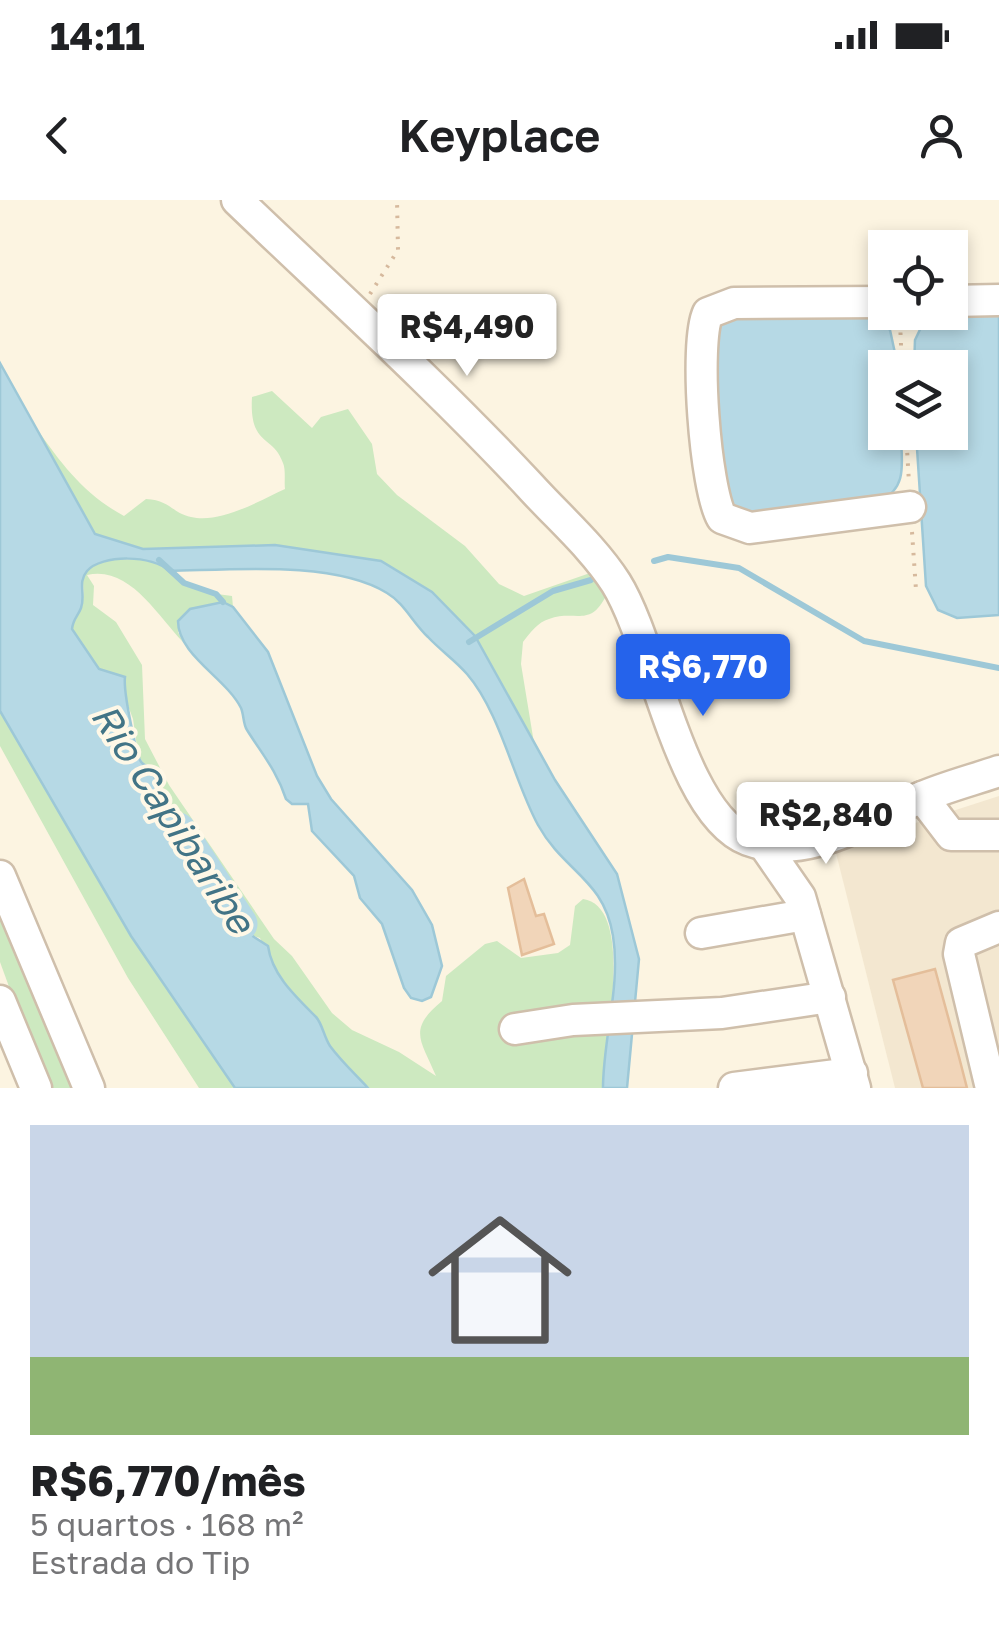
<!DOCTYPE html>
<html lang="pt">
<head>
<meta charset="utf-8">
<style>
  body { margin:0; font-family:"Golos Text",sans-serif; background:#f6f6f6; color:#202124; height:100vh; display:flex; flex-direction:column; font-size:38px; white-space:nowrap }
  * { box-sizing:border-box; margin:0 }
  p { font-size:32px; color:#757577 }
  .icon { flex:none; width:55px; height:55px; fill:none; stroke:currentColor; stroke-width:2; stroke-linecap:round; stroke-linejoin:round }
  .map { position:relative; height:888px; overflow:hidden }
  .panel { display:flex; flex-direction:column; background:#fff; flex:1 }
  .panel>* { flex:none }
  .tools { position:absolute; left:868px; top:30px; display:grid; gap:20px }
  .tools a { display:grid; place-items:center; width:100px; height:100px; border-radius:0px; background:#fff; box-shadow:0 5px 15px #0003; font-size:50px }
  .price { position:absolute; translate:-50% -85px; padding:0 22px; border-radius:10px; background:#fff; color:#222; font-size:32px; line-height:65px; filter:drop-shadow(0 2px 5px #0008) }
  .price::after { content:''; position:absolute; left:50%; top:60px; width:30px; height:22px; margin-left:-15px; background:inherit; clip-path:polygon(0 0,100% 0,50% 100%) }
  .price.selected { background:#2563eb; color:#fff }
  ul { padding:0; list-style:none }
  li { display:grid; align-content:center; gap:20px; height:530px; padding:0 30px }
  li span { display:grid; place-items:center; height:310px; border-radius:0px; color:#555 }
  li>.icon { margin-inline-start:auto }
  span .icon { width:180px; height:180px; fill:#fffc; stroke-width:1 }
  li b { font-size:42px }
  .status { display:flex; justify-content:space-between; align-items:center; height:70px; padding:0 50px; background:#fff; direction:ltr }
  .status svg { height:28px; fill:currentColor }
  header { display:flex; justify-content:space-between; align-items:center; height:130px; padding:0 30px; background:#fff; font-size:45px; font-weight:600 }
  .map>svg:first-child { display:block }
  .residential { fill:#f3e7d0 }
  .green { fill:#cde9c0 }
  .water { fill:#b6d9e5; stroke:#9dc8d7; stroke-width:2.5 }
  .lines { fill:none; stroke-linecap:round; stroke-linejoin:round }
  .stream { stroke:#9dc8d7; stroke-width:6 }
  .river { stroke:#b6d9e5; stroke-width:35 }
  .building { fill:#f1d5b9; stroke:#e4be9a; stroke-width:2.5 }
  .minor-casing { stroke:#cfbfab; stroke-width:35 }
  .path { stroke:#d6b99d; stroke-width:4; stroke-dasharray:2.5 8; stroke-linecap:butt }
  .minor { stroke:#fff; stroke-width:30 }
  .labels { text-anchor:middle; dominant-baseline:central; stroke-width:8; stroke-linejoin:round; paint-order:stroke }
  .water-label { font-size:38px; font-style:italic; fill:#427486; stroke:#fff8e7 }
</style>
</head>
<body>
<div class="status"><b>14:11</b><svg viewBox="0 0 49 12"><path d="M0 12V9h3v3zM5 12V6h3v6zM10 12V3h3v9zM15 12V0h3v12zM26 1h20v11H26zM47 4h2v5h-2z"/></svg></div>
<header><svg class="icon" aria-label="back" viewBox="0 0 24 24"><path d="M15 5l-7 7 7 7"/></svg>Keyplace<svg class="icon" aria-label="person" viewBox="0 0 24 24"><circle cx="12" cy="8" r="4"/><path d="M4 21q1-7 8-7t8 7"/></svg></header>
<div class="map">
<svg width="999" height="888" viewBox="0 0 999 888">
  <rect width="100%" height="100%" fill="#fcf4e1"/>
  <polygon class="residential" points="999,596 999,888 895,888 835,649"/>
  <g class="green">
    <path d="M272,191L312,228L321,217L348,209L372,244L377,274L397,295L465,346L499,384L524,396L593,372L607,394C590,429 576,409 549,419C538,422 530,433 523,442L521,464L534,543L475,436L432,392L381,361L275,345L143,349L95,334L37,229C62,265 85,295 124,316L146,299C170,300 172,313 191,317C220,324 259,301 285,289C284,282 286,270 283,263C273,234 249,247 252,197Z"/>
    <path d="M107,360C124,360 150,357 165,366C196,387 191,391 232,396L233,407L223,402L178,432L183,442C157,415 129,365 87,375L94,386L93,405L116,422L142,465L145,539L169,585L274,739L292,756L332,813L352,830L399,852L436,876C421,840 407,830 442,801L446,776L485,744L497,741L521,758L558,753L570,745L575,706L583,699C637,707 603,849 603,888H368C355,874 341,861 330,846C324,837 322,824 315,817C292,794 272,770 260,738L251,735L222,689L202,679L199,645L162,597L138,554L133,519L124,495L125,477L99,469L71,429C73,419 80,414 82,406C88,378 71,375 107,360Z"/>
    <polygon points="0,511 131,736 235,888 199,888 128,778 0,546"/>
    <polygon points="0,686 86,888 46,888 0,762"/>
  </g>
  <g class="water">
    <polygon points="999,109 999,415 957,418 938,410 926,386 916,233 950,232 950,168 914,168 915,140 928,113"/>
    <path d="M733,114L875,115L890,130L898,167L885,168V232L901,233C901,261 909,287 880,301L746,317L730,311L716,257L717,122Z"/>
    <path d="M0,163L95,334L143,349L275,345L381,361L432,392L475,436L555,580L617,674L639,759L627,888H603C603,838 621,786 613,736C604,679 564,672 538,625C514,581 500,512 467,474C455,460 440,450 428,437C413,423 404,403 387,393C334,360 230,370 169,371C154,355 101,354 87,371C77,383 86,394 81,408C78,416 73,419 72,429L99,469L125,477C123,492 135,545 139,558C142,565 145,565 151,568L162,597L189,627V636L208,657L202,679L236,697L251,735L268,746C272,775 295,796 316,817C322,823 324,837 330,846C341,861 355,874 368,888H235L131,736L0,511Z"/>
    <path d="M223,402L233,407L268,452L317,576L331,599L412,690L432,725L442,766L431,797L422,801L411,798L404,788L382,724L360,698L354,676L312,631L308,604H292L286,599C277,571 262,554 247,530C243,524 244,515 241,508C226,478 178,455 178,421L190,409Z"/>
  </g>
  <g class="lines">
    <g class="stream">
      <polyline points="159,360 184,383 216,394 223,402"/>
      <polyline points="654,361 668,357 739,368 864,441 999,468"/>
      <polyline points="469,442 553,391 591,380"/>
    </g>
    <polyline class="river" points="178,630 240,724"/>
  </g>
  <g class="building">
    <polygon points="524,679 536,716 544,714 554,744 522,755 508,688"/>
    <polygon points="935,769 959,857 967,888 923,888 893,780"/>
  </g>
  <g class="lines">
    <g class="minor-casing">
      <g id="minor">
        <path d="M237,0C335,94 437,186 530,286C558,317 593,347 616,383C655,445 680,614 748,640C806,662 868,619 920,598C945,587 973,580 999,571"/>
        <polyline points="950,101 999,100"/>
        <path d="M885,102L734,103L708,113C694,143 705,289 722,318L750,328L910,307"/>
        <polyline points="922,597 951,635 999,635"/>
        <polyline points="764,645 800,697 855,888"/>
        <polyline points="0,676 89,888"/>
        <polyline points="701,733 805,715"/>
        <polyline points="0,801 36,888"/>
        <polyline points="515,829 573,820 722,813 830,797"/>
        <polyline points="734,888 852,873"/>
        <polyline points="991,888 959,754 961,743 999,727"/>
      </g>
    </g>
    <g class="path">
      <polyline points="370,94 398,50 397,0"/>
      <polyline points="900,122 902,168"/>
      <polyline points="906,232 909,283"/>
      <polyline points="912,332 916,390"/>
    </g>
    <use href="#minor" class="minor"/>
  </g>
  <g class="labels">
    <g class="water-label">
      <text transform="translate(174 618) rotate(57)">Rio Capibaribe</text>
    </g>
  </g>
</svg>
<div class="tools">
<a><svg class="icon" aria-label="locate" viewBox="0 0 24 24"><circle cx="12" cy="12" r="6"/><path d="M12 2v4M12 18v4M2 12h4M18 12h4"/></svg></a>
<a><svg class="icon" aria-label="layers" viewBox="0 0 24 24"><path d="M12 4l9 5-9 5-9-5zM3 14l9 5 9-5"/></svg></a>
</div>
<b class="price" style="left:467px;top:179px">R$4,490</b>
<b class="price selected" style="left:703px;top:519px">R$6,770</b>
<b class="price" style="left:826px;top:667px">R$2,840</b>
</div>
<section class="panel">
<ul>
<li><span style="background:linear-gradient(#c9d6e8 75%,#8fb573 0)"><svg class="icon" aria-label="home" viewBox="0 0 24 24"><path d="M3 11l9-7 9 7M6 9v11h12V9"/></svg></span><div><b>R$6,770/mês</b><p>5 quartos · 168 m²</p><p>Estrada do Tip</p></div></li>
</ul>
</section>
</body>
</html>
